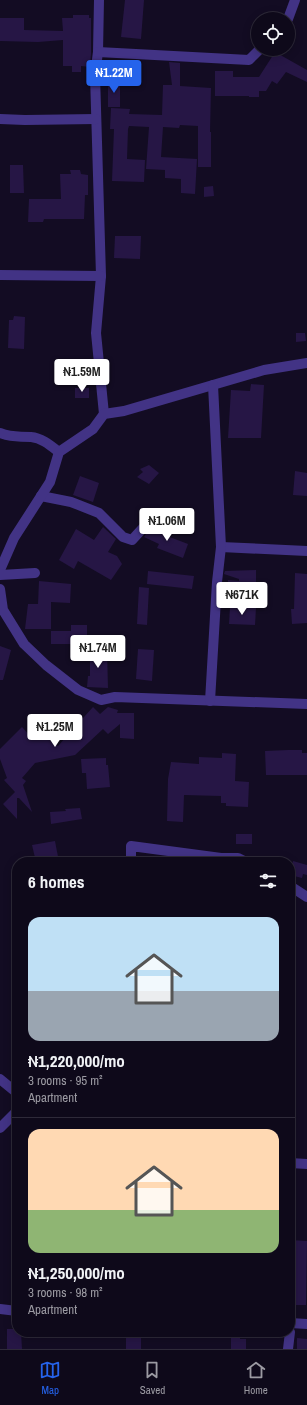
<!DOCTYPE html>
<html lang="en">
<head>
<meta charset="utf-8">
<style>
  body { margin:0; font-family:"Archivo Narrow",sans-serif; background:#171223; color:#f1f3f6; height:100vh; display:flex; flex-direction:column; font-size:15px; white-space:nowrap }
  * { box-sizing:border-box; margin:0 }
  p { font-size:13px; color:#9b9aa2 }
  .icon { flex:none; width:22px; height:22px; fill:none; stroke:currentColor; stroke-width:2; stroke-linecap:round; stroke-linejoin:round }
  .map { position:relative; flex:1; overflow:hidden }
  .side { position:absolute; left:12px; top:857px; width:283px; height:480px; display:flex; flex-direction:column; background:#0e091a; border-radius:16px; box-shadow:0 2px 10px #0003,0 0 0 1px #2e2a39 }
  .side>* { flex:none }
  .controls { position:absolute; left:251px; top:12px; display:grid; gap:8px }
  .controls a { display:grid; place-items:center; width:44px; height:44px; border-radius:50%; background:#0e091a; box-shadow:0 2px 10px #0003,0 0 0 1px #2e2a39; font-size:20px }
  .price { position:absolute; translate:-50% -34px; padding:0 9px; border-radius:4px; background:#fff; color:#222; font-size:13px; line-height:26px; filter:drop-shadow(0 1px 2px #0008) }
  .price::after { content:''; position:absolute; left:50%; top:24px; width:12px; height:9px; margin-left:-6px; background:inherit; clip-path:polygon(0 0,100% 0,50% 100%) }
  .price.current { background:#2563eb; color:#fff }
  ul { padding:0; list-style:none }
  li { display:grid; align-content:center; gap:8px; height:212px; padding:0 16px }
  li+li { border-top:1px solid #2e2a39 }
  li span { display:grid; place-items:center; height:124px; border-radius:12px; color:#555 }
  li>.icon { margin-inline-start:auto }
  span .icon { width:72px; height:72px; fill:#fffc; stroke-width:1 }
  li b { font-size:17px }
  h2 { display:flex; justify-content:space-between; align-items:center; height:48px; padding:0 16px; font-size:17px }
  .menu { display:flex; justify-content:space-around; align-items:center; height:56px; border-top:1px solid #2e2a39; background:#0e091a; font-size:11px; color:#9b9aa2 }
  .menu a { display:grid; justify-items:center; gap:2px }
  .menu .current { color:#2563eb }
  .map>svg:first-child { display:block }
  .building { fill:#261645 }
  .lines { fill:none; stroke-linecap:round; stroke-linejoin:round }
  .minor { stroke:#423385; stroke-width:10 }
</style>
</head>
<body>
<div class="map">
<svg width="307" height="1349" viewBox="0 0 307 1349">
  <rect width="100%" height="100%" fill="#130c23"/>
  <g class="building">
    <polygon points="125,0 144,0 141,39 121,37"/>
    <polygon points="73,15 89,15 89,18 91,18 91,54 90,67 81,66 81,72 72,72 72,66 63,66 63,40 38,42 0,41 0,18 24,18 24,30 63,31 62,18 73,18"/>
    <polygon points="275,52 307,70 307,82 286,72 277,84 272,81 266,91 259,91 259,97 249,97 249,96 215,96 215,71 233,71 233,77 259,77"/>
    <polygon points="169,62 180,63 180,86 211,88 210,132 211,132 211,167 198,167 198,126 180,125 179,128 163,127 161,157 197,159 195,194 181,193 181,179 165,178 165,170 146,169 149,127 129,126 128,129 127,159 145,160 144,182 112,181 114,129 110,129 111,108 130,109 129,114 162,115 163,85 172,85"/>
    <rect x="108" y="82" width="12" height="25"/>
    <polygon points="10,165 23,165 24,193 10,193"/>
    <polygon points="70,170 80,170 81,174 88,175 88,195 85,195 84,219 44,219 43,222 28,222 29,199 61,199 60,174 71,174"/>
    <polygon points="213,186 214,196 204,197 204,187"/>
    <polygon points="115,236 141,236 140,259 114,258"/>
    <polygon points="14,316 25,317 24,349 8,348 9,320 13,320"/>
    <polygon points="296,333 305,333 306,341 296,342"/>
    <polygon points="251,384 264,385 261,438 228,438 231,390 250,391"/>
    <rect x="75" y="388" width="14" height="10"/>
    <polygon points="149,465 159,473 149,484 137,477 143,472 140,469"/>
    <polygon points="295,471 307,473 307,496 293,495"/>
    <polygon points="80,476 99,483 93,502 73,495"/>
    <polygon points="149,526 168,534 167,536 188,544 183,558 157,548 159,544 144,537 149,530"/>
    <polygon points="103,527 116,539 108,552 117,556 122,564 111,580 78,561 74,569 59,560 76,529 94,540"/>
    <polygon points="256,570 256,584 239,584 238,604 225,603 226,584 228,584 228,580 239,581 239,579 224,574 225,571"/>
    <polygon points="148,571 194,576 192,589 147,584"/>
    <polygon points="295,573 307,574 307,623 292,624 291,609 294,609"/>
    <polygon points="39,581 71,584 70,603 51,602 51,629 25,629 28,604 38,604"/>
    <polygon points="139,587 149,588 147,625 137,624"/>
    <polygon points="230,607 256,608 255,625 229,624"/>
    <polygon points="71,625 87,625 87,657 71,657 71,644 51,644 51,631 71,631"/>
    <polygon points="0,646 11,650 3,680 0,680"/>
    <polygon points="90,649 107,649 108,688 87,687 88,676 90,676"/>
    <polygon points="138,649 154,650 152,681 136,679"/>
    <polygon points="93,707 100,714 108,707 118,710 117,713 134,713 134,739 120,738 120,724 108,734 103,729 75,755 35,763 22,778 26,781 23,785 32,812 19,798 17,798 17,819 3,804 15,792 4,780 7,778 0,759 0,749 22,727 32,738 38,731 58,746"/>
    <polygon points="288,750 302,750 302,753 307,753 307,775 266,775 265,751"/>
    <polygon points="222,753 236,754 235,781 249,782 248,807 226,806 226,803 221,803 221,796 184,795 183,822 167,821 168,779 171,762 199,764 199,757 222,758"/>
    <polygon points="106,758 106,765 108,765 110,787 87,789 86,773 82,773 81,759"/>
    <polygon points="80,808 82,819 51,824 50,812 66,811 65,809"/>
    <rect x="236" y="834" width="16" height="10"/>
    <polygon points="55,841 59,862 36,862 32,845"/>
    <polygon points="293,861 307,865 307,875 303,874 302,878 290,875"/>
    <polygon points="290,1240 307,1241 306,1305 292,1305 292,1260 290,1260"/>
    <polygon points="7,1329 17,1329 17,1332 21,1332 22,1349 7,1349"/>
    <polygon points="231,1332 240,1332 240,1339 246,1339 246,1349 231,1349"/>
    <polygon points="126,1335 141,1336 141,1349 126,1349"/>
    <polygon points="297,1338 307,1339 307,1349 297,1349"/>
  </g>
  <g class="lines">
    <g class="minor">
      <polyline points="99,0 98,52 95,75 101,276 96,333 104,414"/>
      <polyline points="288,19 295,0"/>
      <polyline points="98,52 249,60 260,49"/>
      <polyline points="0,119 25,120 96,119"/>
      <polyline points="0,275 101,276"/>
      <path d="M0,433C13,438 18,436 31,437C42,438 50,445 59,452"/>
      <polyline points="41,496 71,502 99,513 123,537 132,540 143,528"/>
      <polyline points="221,547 307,551"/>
      <polyline points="0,570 14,538 50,482 59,452 93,429 104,414 124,411 264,370 307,363"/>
      <polyline points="0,575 35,573"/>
      <polyline points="0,589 3,610 24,644 46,665 78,690 101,700 115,697 307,704"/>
      <polyline points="210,701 217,582 221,547 213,385"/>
      <polyline points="131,862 131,846 221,858 238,858 246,862"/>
      <polyline points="290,886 307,897"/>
      <polyline points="0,1079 17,1093"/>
      <polyline points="0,1128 17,1111"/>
      <polyline points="290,1163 307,1164"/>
      <polyline points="0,1309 17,1311"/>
      <polyline points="290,1323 307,1324"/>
      <polyline points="288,1349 290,1332"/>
    </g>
  </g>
</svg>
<div class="controls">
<a><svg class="icon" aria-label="locate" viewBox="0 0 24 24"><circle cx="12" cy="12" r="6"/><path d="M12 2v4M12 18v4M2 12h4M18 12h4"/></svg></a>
</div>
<b class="price current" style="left:114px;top:94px">₦1.22M</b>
<b class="price" style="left:82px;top:393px">₦1.59M</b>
<b class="price" style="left:167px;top:542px">₦1.06M</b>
<b class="price" style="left:242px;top:616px">₦671K</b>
<b class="price" style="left:98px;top:669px">₦1.74M</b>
<b class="price" style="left:55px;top:748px">₦1.25M</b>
<section class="side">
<h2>6 homes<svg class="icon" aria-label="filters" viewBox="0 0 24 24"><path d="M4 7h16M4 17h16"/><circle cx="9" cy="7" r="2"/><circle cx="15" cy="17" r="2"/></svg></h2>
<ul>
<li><span style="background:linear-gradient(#bfe0f5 60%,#9aa5b1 0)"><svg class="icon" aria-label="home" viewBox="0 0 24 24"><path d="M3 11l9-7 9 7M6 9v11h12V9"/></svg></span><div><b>₦1,220,000/mo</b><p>3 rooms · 95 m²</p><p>Apartment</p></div></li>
<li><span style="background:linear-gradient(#ffd9b3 65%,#8fb573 0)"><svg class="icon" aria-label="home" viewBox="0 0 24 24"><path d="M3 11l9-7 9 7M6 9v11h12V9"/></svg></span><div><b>₦1,250,000/mo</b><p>3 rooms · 98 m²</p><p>Apartment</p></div></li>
</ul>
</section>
</div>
<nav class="menu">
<a class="current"><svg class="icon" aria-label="map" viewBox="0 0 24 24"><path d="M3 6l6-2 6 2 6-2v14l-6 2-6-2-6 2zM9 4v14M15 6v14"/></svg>Map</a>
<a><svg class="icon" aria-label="saved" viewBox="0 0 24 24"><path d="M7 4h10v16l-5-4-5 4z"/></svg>Saved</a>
<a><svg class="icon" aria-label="home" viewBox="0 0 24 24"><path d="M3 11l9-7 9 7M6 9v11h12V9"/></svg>Home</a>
</nav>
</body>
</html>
